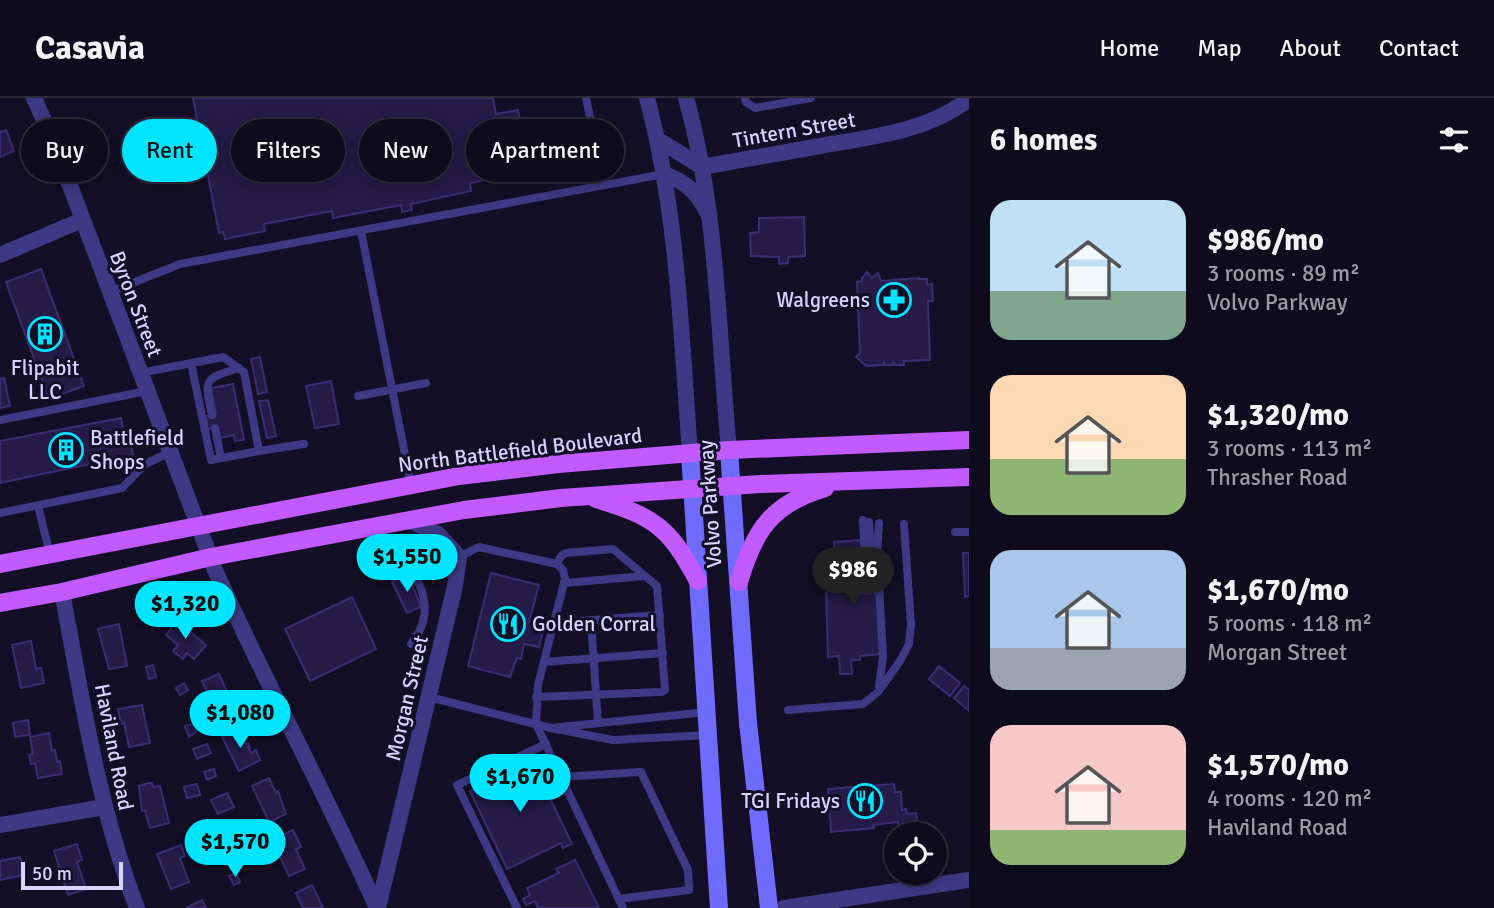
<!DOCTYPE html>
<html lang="en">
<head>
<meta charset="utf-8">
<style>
  body { margin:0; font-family:Signika,sans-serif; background:#1c1929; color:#f1f3f6; height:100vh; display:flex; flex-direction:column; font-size:26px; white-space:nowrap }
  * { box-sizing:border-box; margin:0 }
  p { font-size:23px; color:#9b9ba3 }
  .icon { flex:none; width:38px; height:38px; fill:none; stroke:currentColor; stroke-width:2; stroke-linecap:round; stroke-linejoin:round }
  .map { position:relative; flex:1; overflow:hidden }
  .details { display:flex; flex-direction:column; background:#0e0b1c; width:525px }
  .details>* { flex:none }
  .guide { position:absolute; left:21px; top:21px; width:665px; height:63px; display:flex; gap:14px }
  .tools { position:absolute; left:884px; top:724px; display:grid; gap:14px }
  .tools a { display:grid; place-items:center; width:63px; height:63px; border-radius:50%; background:#0e0b1c; box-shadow:0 4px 18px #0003,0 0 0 2px #2e2b3b; font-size:35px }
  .scale { position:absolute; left:21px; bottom:18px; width:102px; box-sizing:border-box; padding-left:7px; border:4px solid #d9d4ff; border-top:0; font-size:19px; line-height:24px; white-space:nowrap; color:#d9d4ff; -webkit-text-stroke:5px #130f26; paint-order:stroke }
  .price { position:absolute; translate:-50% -60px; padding:0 16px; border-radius:24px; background:#00e5ff; color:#111; font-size:23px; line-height:46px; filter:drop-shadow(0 2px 4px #0008) }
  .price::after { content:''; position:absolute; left:50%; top:42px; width:21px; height:16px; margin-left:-10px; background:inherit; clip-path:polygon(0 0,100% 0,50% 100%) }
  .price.active { background:#222; color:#fff }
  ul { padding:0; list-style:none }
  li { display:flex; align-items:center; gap:21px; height:175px; padding:0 21px }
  li span { display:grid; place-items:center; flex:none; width:196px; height:140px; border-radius:21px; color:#555 }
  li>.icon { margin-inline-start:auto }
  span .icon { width:84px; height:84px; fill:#fffc; stroke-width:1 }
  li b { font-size:30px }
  h2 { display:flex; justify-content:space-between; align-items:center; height:84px; padding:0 21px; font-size:30px }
  .chip { padding:0 24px; border-radius:32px; background:#0e0b1c; box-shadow:0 4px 18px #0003,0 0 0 2px #2e2b3b; font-size:24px; line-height:63px }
  .chip.active { background:#00e5ff; color:#111 }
  header { display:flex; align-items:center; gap:42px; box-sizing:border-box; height:98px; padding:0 35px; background:#0e0b1c; border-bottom:2px solid #2e2b3b }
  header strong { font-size:33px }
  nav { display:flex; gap:38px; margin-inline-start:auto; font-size:24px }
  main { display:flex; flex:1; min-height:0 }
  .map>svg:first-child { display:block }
  .building { fill:#241b47; stroke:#3b2d73; stroke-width:2 }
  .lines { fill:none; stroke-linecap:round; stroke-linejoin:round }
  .service { stroke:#3d3a85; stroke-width:8 }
  .minor { stroke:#3d3a85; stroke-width:16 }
  .secondary { stroke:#6f6bff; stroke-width:18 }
  .primary { stroke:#c25bff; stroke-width:18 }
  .labels { text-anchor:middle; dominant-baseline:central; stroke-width:6; stroke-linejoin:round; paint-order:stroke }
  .street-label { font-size:21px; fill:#d9d4ff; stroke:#130f26 }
  .poi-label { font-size:21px; fill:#d9d4ff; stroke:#130f26; text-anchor:end }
</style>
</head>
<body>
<header>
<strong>Casavia</strong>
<nav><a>Home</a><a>Map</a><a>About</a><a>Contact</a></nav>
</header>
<main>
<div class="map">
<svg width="969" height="810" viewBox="0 0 969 810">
  <rect width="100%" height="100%" fill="#130f26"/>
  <g class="building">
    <polygon points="193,0 493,0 496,16 518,12 526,55 551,50 555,69 470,85 471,93 411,106 412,112 402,114 401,107 333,120 332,113 264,126 265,133 225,141 223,134 219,135"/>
    <polygon points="6,32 14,53 0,59 0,34"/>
    <polygon points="804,119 805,158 788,159 788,165 779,166 779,159 751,158 750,135 759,134 759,120"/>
    <polygon points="41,171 84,288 49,301 6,184"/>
    <polygon points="867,174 872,180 878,175 881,183 919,180 919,181 927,181 927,187 932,186 933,203 928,203 930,262 904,263 904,267 895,267 893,264 893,267 884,267 884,264 882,267 866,268 856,259 860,255 857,184 862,183 862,180"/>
    <polygon points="260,259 267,294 258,296 251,261"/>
    <polygon points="4,280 10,308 0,310 0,281"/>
    <polygon points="331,283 339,326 315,330 306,288"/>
    <polygon points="233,286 244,342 235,343 234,337 219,340 217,329 208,331 206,318 216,316 211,290"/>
    <polygon points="268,302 276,338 267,340 259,303"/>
    <polygon points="121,320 126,347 131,346 133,357 0,385 0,343"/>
    <polygon points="861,442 880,458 881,469 863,470 864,490 857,491 857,496 879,495 882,556 860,558 860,562 851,562 852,576 840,576 839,558 828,559 826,491 837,491 834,444"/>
    <polygon points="963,455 969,455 969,498 965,499"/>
    <polygon points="491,475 539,487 529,524 544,528 539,549 524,546 521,561 517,560 510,579 468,568"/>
    <polygon points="408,476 421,509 407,515 392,484"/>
    <polygon points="352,499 376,551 310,583 285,531"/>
    <polygon points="177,523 206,547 194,561 187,555 183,561 173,553 178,547 166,537"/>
    <polygon points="119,526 127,568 109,571 98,531"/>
    <polygon points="31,543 36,571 41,570 44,585 21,590 12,547"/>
    <polygon points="153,567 156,579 149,581 146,569"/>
    <polygon points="939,568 960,585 950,598 929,581"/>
    <polygon points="219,576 235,611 219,618 202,583"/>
    <polygon points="184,585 188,592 180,597 176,590"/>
    <polygon points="964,588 969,592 969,613 954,600"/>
    <polygon points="142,607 150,645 129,649 124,625 121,626 118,611"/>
    <polygon points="28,622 30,637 15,639 13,625"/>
    <polygon points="194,625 197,633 189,639 185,628"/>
    <polygon points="239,631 246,646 248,645 250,649 248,649 251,655 256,652 260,662 239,673 222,639"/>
    <polygon points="49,635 52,653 55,652 57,664 60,663 62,676 38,680 35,665 31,666 29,657 33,656 30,639"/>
    <polygon points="207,646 211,655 197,661 193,651"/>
    <polygon points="530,658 572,746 563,750 561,745 507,771 470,693 514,672 511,667"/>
    <polygon points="214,671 216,678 207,682 204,674"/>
    <polygon points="269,680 276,695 278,693 286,716 269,724 252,688"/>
    <polygon points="148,685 152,685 153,689 160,688 169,725 150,730 145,712 142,713 139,688"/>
    <polygon points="197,686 200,697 187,700 184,689"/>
    <polygon points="894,686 895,694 901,694 902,712 906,711 907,716 916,715 918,730 899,731 898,724 873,727 874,730 831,734 828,691"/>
    <polygon points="227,695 234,709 218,716 211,702"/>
    <polygon points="225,725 231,739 226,740 221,727"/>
    <polygon points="293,732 301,749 296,751 305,771 289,778 272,742"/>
    <polygon points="77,746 82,762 77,764 86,791 68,797 54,753"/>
    <polygon points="181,747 185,758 180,760 189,784 171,791 157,756"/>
    <polygon points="20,759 24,777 0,782 0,763"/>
    <polygon points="575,762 599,810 538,810 535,803 526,807 523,801 530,797 527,790 559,775 556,771"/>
    <polygon points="236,775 240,784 234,787 229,778"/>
    <polygon points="312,787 323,810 303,810 296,795"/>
    <polygon points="202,802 206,810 186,810"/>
  </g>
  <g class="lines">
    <g class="service">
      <polyline points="586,0 604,87"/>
      <polyline points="745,0 746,4 755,10 811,0"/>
      <polyline points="361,133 411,387"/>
      <polyline points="110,194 180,166 664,76"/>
      <polyline points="191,265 211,362 259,353"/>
      <polyline points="140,275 223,259 244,274 259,353 304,346"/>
      <polyline points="358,298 426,285"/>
      <path d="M212,317C204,281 203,281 239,270"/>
      <polyline points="0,322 147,293"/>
      <polyline points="215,330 221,360"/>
      <polyline points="38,408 50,456"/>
      <polyline points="0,415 122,390 145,366 171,354"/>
      <polyline points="863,422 865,459"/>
      <polyline points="869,424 871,458"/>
      <polyline points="955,434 969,434"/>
      <polyline points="877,458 879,425"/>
      <polyline points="459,459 479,449 483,450 557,466 563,472 565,481 538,587 536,626 623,810"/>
      <path d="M409,468C422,488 431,509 420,532C417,537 414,541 411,546"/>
      <polyline points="872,469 875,488"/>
      <polyline points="878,469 883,559 879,588"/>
      <polyline points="866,470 868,483 879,493"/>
      <polyline points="564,485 645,478"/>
      <polyline points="591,522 598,625"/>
      <polyline points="554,525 660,517"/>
      <polyline points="544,564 663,555"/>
      <polyline points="429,599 551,630"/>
      <polyline points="536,599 662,594 665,592 657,488 613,451 566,455 561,458 557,466"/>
      <polyline points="788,612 863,606 878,594 900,563 909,546 911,527 904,426"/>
      <polyline points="707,614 551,630 613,642 708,637"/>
      <polyline points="561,679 641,674 688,772 689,792 619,801"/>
      <polyline points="517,810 457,687 546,646"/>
    </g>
    <g class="minor">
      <path d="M34,0L54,45L215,472C266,586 326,696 377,810"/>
      <path d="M647,0C678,116 681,237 690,355"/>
      <path d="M686,0C718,114 718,235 729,352"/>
      <path d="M657,41L702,69C742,62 781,55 820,48C871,39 927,34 969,1"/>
      <path d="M664,76C685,84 697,93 707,114"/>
      <polyline points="0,157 82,122"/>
      <path d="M62,494C82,600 98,709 137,810"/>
      <polyline points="0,727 104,709"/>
      <polyline points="378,810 455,488 459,459 438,436 411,423"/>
      <polyline points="784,810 969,782"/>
    </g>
    <g class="secondary">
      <polyline points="729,352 748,625 769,810"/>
      <polyline points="690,355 719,810"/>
    </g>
    <g class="primary">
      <path d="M596,401C655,419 669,429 698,483"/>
      <polyline points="0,466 459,378 558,366 729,352 969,342"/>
      <path d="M739,484C754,433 771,406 825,390"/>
      <polyline points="0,505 62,494 211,459 464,412 561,400 760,386 969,379"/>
    </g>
  </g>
  <defs>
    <g id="pharmacy-ring" transform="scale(1.75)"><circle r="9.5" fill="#130f26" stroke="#00e5ff" stroke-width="1.5"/><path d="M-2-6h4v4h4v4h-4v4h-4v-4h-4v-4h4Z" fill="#00e5ff"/></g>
    <g id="building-ring" transform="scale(1.75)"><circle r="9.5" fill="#130f26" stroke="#00e5ff" stroke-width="1.5"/><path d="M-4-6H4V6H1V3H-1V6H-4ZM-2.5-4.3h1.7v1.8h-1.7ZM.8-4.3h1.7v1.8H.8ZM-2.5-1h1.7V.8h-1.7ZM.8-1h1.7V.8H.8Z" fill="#00e5ff"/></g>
    <g id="restaurant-ring" transform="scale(1.75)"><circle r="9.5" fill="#130f26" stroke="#00e5ff" stroke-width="1.5"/><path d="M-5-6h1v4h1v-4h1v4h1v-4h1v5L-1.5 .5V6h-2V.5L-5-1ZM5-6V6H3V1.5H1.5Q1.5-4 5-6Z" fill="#00e5ff"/></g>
  </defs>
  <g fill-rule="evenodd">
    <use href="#pharmacy-ring" x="894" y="202"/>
    <use href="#building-ring" x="45" y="236"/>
    <use href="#building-ring" x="66" y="352"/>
    <use href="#restaurant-ring" x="508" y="526"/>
    <use href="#restaurant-ring" x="865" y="703"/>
  </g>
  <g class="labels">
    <g class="street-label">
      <text transform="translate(794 32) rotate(-10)">Tintern Street</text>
      <text transform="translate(136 206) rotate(69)">Byron Street</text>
      <text transform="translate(520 352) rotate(-7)">North Battlefield Boulevard</text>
      <text transform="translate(710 406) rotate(-94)">Volvo Parkway</text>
      <text transform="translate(407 600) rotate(-77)">Morgan Street</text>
      <text transform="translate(114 649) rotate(79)">Haviland Road</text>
    </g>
    <g class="poi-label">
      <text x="870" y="202">Walgreens</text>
      <text x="45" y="270" text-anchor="middle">Flipabit<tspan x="45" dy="24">LLC</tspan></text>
      <text x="90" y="340" text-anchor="start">Battlefield<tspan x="90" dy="24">Shops</tspan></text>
      <text x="532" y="526" text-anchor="start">Golden Corral</text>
      <text x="840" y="703">TGI Fridays</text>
    </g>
  </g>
</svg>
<div class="tools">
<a><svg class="icon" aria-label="locate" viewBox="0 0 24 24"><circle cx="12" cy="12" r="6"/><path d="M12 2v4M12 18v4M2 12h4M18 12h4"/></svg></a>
</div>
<div class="scale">50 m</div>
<b class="price" style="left:407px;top:496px">$1,550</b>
<b class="price active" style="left:853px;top:509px">$986</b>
<b class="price" style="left:185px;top:543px">$1,320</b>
<b class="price" style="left:240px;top:652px">$1,080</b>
<b class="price" style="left:520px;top:716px">$1,670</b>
<b class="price" style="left:235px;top:781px">$1,570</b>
<div class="guide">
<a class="chip">Buy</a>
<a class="chip active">Rent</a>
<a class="chip">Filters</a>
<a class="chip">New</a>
<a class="chip">Apartment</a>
</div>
</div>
<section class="details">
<h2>6 homes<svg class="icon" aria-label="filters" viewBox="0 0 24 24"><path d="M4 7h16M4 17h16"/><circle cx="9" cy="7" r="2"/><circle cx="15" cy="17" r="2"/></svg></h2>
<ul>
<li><span style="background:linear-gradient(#bfe0f5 65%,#7fa58c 0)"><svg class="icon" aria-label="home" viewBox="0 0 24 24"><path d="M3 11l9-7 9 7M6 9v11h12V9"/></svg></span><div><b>$986/mo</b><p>3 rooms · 89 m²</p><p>Volvo Parkway</p></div></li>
<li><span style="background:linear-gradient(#ffd9b3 60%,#8fb573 0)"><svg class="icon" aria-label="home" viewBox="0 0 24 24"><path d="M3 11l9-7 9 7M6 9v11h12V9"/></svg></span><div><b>$1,320/mo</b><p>3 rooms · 113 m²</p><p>Thrasher Road</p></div></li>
<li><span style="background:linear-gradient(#a9c7e8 70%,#9aa5b1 0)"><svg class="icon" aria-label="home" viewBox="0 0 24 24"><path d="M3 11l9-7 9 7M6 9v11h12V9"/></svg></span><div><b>$1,670/mo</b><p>5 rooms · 118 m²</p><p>Morgan Street</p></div></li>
<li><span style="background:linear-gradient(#f6c9c9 75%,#8fb573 0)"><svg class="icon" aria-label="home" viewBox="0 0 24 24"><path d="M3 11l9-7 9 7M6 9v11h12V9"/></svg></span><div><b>$1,570/mo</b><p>4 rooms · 120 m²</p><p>Haviland Road</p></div></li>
</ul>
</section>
</main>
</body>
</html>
